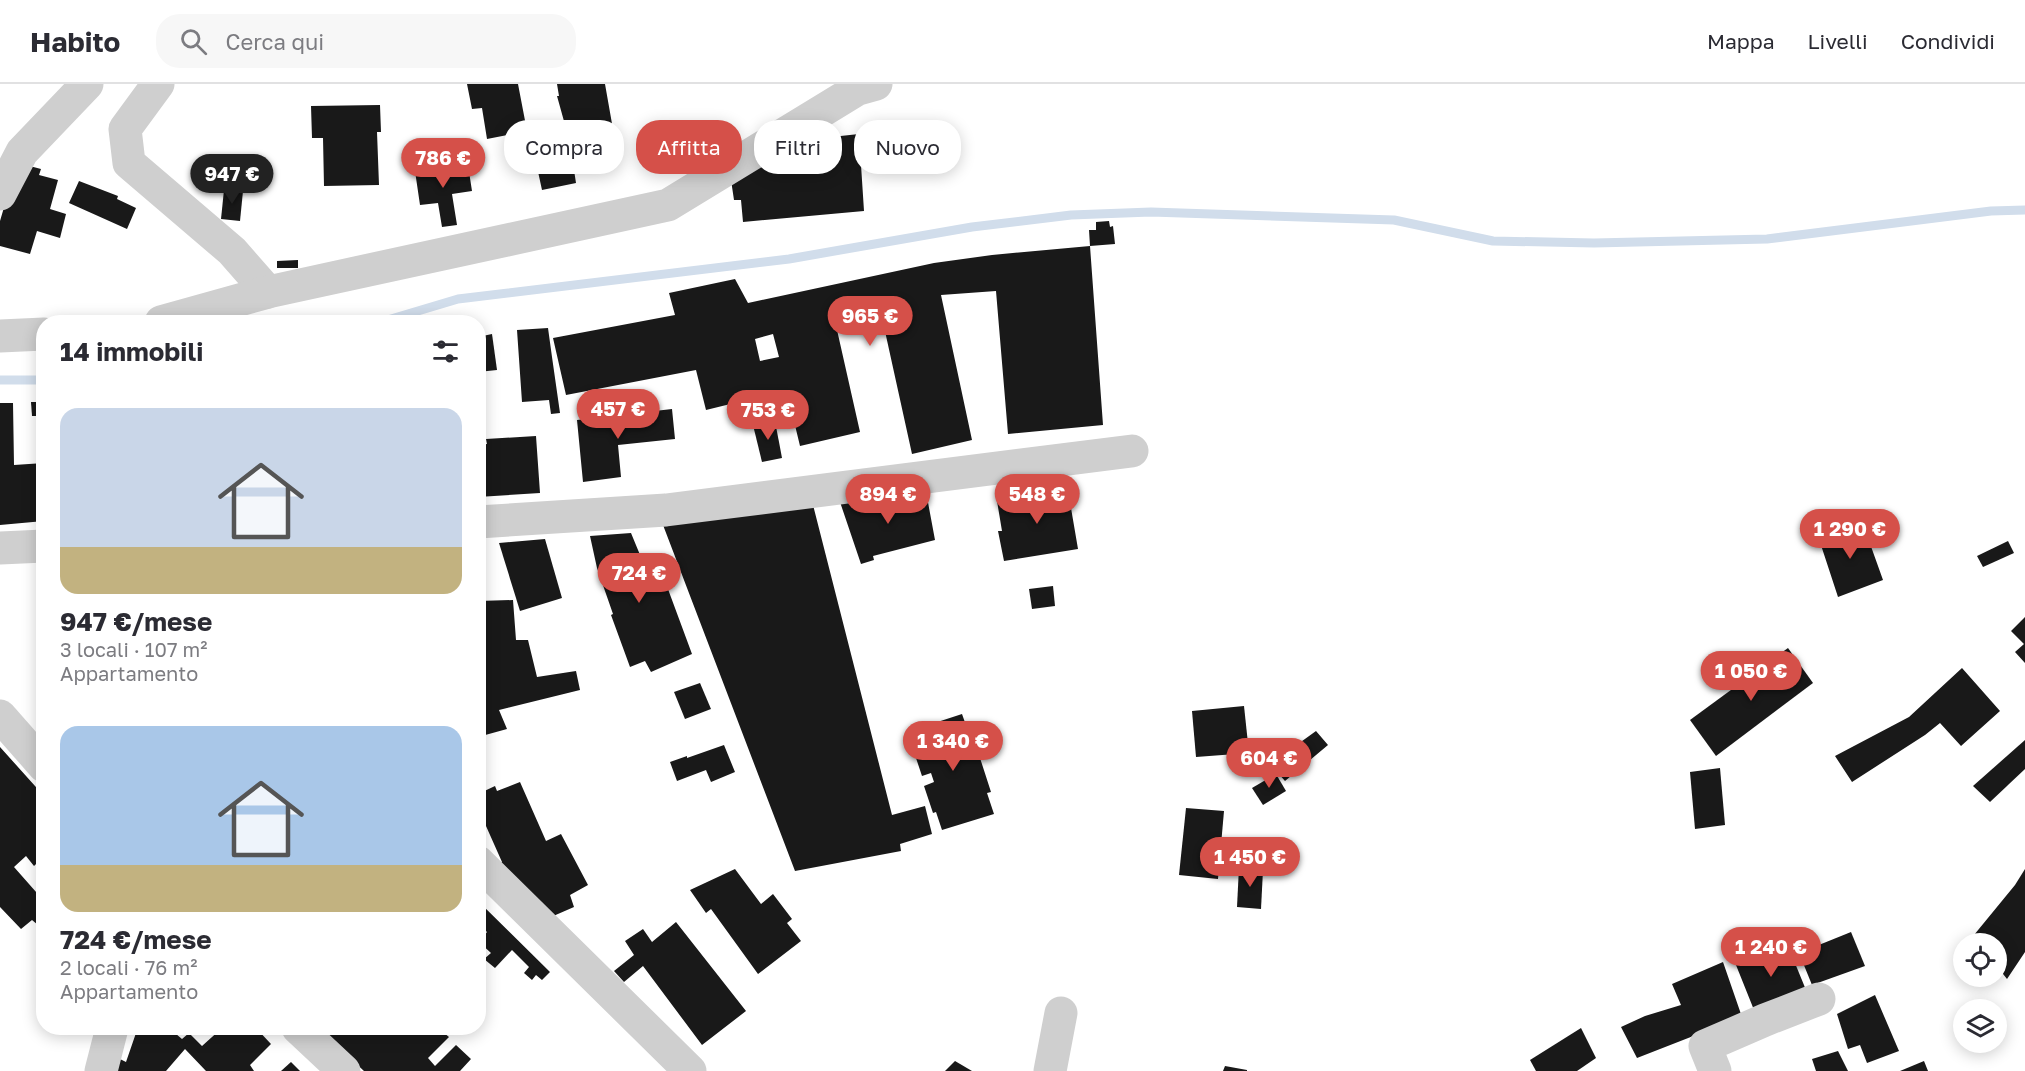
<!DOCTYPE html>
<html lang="it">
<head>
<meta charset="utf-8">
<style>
  body { margin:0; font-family:"Golos Text",sans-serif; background:#f7f7f7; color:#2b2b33; height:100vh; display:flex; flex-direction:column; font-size:22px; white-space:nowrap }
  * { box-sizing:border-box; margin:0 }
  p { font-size:20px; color:#7c7c81 }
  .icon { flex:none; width:33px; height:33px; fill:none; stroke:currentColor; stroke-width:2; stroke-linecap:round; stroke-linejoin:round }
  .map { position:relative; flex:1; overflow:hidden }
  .drawer { position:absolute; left:36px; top:231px; width:450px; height:720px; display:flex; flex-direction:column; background:#fff; border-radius:24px; box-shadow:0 3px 15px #0003 }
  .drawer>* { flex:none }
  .hud { position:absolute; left:504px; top:36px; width:570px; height:54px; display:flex; gap:12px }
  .buttons { position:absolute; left:1953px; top:849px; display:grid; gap:12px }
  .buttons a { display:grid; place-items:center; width:54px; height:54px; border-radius:50%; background:#fff; box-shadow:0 3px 15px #0003; font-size:30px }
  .price { position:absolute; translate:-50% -51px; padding:0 14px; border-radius:21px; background:#d55049; color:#fff; font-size:20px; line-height:39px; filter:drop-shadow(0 2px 3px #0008) }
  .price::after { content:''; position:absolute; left:50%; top:36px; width:18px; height:14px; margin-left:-9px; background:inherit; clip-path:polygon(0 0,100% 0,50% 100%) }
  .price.on { background:#222; color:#fff }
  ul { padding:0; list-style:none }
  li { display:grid; align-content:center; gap:12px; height:318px; padding:0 24px }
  li span { display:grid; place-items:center; height:186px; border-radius:18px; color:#555 }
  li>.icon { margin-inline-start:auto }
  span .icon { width:108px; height:108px; fill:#fffc; stroke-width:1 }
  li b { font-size:26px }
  h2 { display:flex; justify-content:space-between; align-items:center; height:72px; padding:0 24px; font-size:26px }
  .tag { padding:0 21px; border-radius:24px; background:#fff; box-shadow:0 3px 15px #0003; font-size:21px; line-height:54px }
  .tag.on { background:#d55049; color:#fff }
  header { display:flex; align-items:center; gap:36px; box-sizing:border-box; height:84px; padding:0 30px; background:#fff; border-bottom:2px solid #e1e1e2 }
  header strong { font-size:28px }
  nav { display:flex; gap:33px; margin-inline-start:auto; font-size:21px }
  .search { width:420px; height:54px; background:#f7f7f7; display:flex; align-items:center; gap:15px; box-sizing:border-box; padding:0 21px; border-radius:24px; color:#7c7c81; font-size:22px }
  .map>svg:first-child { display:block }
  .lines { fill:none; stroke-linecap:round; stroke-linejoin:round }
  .stream { stroke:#d1ddeb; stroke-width:9 }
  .building { fill:#191919; fill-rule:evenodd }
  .minor { stroke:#cfcfcf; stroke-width:33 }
</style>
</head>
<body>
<header>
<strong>Habito</strong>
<div class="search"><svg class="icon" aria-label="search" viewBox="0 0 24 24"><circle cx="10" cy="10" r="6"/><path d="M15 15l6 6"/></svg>Cerca qui</div>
<nav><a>Mappa</a><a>Livelli</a><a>Condividi</a></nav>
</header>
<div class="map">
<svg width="2025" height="987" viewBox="0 0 2025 987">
  <rect width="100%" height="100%" fill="#fff"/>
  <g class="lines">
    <g class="stream">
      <polyline points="381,238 458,215 789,175 972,143 1071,131 1151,128 1394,136 1493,157 1594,159 1767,155 1991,127 2025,126"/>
      <polyline points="0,296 44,296"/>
    </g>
  </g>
  <g class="building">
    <polygon points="467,0 518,0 527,47 487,55 482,24 472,25"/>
    <polygon points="557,0 605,0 614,51 601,54 603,68 564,75 559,50 567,48 557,12 559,12"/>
    <polygon points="380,21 381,48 377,48 379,101 324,102 323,54 312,54 311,22"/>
    <polygon points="859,50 864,127 743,138 741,116 734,116 731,96 804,56"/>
    <polygon points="22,80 41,85 39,91 58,96 50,125 66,130 60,154 37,147 30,170 0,162 0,137 10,103"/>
    <polygon points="448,80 449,85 468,81 472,107 452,110 457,141 442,143 438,119 420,121 415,87"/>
    <polygon points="549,81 551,90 574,86 576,99 542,106 537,83"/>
    <polygon points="79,97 118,112 117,115 136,124 127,145 69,119"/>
    <polygon points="224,106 243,107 240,137 221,135"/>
    <polygon points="1109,137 1110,143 1113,142 1115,160 1090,162 1089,146 1096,146 1096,138"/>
    <path d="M1090,162L1103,341L1008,350L996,207L941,211L972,356L912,370L881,229L835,237L860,348L800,362L793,333L775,337L767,311L706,326L696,286L566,311L553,254L675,231L669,209L735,195L748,219L934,179L992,171ZM773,250L779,273L760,277L755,255Z"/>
    <polygon points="298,176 298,184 277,184 277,177"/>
    <polygon points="548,244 552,273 560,329 551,330 549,316 522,318 517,246"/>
    <polygon points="492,250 497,286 478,288 478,253"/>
    <polygon points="31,318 44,318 44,332 32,332"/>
    <polygon points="0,319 13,319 14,381 44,379 44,437 0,441"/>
    <polygon points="672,325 675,355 618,361 621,393 583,398 577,336"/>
    <polygon points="775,337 782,374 762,378 753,341"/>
    <polygon points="536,352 540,409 478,413 478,361 487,360 486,355"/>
    <polygon points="1065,402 1068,424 1071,424 1078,465 1004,477 998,447 1002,447 997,417 1048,408 1048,404"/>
    <polygon points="927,413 935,456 873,472 874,476 861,480 840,418"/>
    <polygon points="812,417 892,731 925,722 932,750 900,760 901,767 795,787 663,441"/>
    <polygon points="1858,440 1864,455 1868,454 1883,496 1838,513 1818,452"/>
    <polygon points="631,449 652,500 665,497 692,570 651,588 645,577 630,583 611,531 613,530 597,484 590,452"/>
    <polygon points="545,455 562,514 520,527 499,459"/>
    <polygon points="2008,457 2014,469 1983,483 1977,472"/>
    <polygon points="1053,502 1055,522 1032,525 1029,505"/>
    <polygon points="513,516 516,556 528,556 537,593 576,587 580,606 499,626 507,645 478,653 478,517"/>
    <polygon points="2025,533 2025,579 2015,568 2024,560 2011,547"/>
    <polygon points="1788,564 1813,599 1716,672 1690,636"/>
    <polygon points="1962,584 2000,627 1961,662 1940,639 1925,651 1852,698 1835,672 1909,633"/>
    <polygon points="700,599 711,625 685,635 674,608"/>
    <polygon points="1244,622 1249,669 1196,673 1192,627"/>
    <polygon points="962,630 968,647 971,646 991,708 987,709 994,730 942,746 936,728 933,729 924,702 934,698 931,689 922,692 913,665 917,664 910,647"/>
    <polygon points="1316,647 1328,661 1285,697 1278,689 1303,667 1298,660"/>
    <polygon points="2025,656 2025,685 1990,718 1973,702"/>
    <polygon points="724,661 735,688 711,698 706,686 677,697 670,678 687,672 687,674"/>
    <polygon points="0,663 44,712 44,772 34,782 26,772 14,783 44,817 44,846 32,836 21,845 0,823"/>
    <polygon points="1720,684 1725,741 1695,745 1690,688"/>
    <polygon points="1276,690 1286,707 1263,721 1252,704"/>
    <polygon points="520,698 546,757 561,750 588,801 570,811 574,823 551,833 498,781 502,778 478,724 478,710 495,702 497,707"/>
    <polygon points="1186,724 1224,727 1218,795 1179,791"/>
    <polygon points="1239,783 1263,786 1261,825 1237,823"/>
    <polygon points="735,785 761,820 773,810 792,835 787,839 801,857 758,890 711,825 706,829 690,806"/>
    <polygon points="2025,785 2025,868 2007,895 1996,881 1996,860 1980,860 1974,851 2015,801"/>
    <polygon points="478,817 550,888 542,896 536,891 532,896 524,889 529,883 512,866 495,884 484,875 491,869 479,858 487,848 478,840"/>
    <polygon points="676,838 746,927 702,961 643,882 624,898 614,887 634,871 625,857 643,845 652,858"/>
    <polygon points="1851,848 1865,882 1812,901 1799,869"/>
    <polygon points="1788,862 1806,906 1754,926 1736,881"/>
    <polygon points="1723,878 1742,933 1637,974 1621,943 1645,932 1681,921 1672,900"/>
    <polygon points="1875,911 1899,967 1867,979 1860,961 1848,965 1837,930"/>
    <polygon points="142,944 169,944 182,955 189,949 202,962 222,944 256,944 271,960 250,981 254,987 206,987 185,965 166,987 117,987 120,975 126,978 136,949"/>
    <polygon points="318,944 388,944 393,949 398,944 438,944 449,953 428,974 435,982 456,961 471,975 460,987 364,987"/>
    <polygon points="1581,944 1596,974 1577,987 1536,987 1530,976"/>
    <polygon points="1838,967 1848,987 1816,987 1812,975"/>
    <polygon points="955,977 972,987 945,987"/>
    <polygon points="1924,977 1928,987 1900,987"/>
    <polygon points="291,978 300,987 281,987"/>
    <polygon points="1225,982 1247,986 1247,987 1223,987"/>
  </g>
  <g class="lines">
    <g class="minor">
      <polyline points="158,0 125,45 129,79 232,167 268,208"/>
      <polyline points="0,110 22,68 87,0"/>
      <polyline points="161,238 268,208 668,121 858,5 876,0"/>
      <polyline points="0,252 44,250"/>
      <polyline points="478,438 666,426 1132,367"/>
      <polyline points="0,464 44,462"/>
      <polyline points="0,632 44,682"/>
      <polyline points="478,778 690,987"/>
      <polyline points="298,944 344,987"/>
      <polyline points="101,987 112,944"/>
      <polyline points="1050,987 1061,929"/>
      <polyline points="1715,987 1705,962 1765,936 1819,915"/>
    </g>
  </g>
</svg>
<div class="buttons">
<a><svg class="icon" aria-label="locate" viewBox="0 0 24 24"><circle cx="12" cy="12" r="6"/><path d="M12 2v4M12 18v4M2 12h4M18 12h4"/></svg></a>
<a><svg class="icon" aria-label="layers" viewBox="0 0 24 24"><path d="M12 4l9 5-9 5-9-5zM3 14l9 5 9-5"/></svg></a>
</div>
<b class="price" style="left:443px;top:105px">786 €</b>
<b class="price on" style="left:232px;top:121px">947 €</b>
<b class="price" style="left:870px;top:263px">965 €</b>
<b class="price" style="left:618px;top:356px">457 €</b>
<b class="price" style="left:768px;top:357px">753 €</b>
<b class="price" style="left:888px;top:441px">894 €</b>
<b class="price" style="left:1037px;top:441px">548 €</b>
<b class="price" style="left:1850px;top:476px">1 290 €</b>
<b class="price" style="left:639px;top:520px">724 €</b>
<b class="price" style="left:1751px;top:618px">1 050 €</b>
<b class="price" style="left:953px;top:688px">1 340 €</b>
<b class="price" style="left:1269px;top:705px">604 €</b>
<b class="price" style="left:1250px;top:804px">1 450 €</b>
<b class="price" style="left:1771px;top:894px">1 240 €</b>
<div class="hud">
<a class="tag">Compra</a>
<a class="tag on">Affitta</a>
<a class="tag">Filtri</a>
<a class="tag">Nuovo</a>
</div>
<section class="drawer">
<h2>14 immobili<svg class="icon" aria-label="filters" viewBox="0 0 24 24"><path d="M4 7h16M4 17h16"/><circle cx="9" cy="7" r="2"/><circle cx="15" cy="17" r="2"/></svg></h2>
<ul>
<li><span style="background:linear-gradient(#c9d6e8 75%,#c2b280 0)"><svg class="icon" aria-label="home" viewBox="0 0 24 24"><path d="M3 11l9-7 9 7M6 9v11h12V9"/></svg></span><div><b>947 €/mese</b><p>3 locali · 107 m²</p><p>Appartamento</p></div></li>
<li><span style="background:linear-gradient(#a9c7e8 75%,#c2b280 0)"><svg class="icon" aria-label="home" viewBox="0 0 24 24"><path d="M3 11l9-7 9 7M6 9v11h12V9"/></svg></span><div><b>724 €/mese</b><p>2 locali · 76 m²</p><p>Appartamento</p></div></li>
</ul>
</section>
</div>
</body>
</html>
